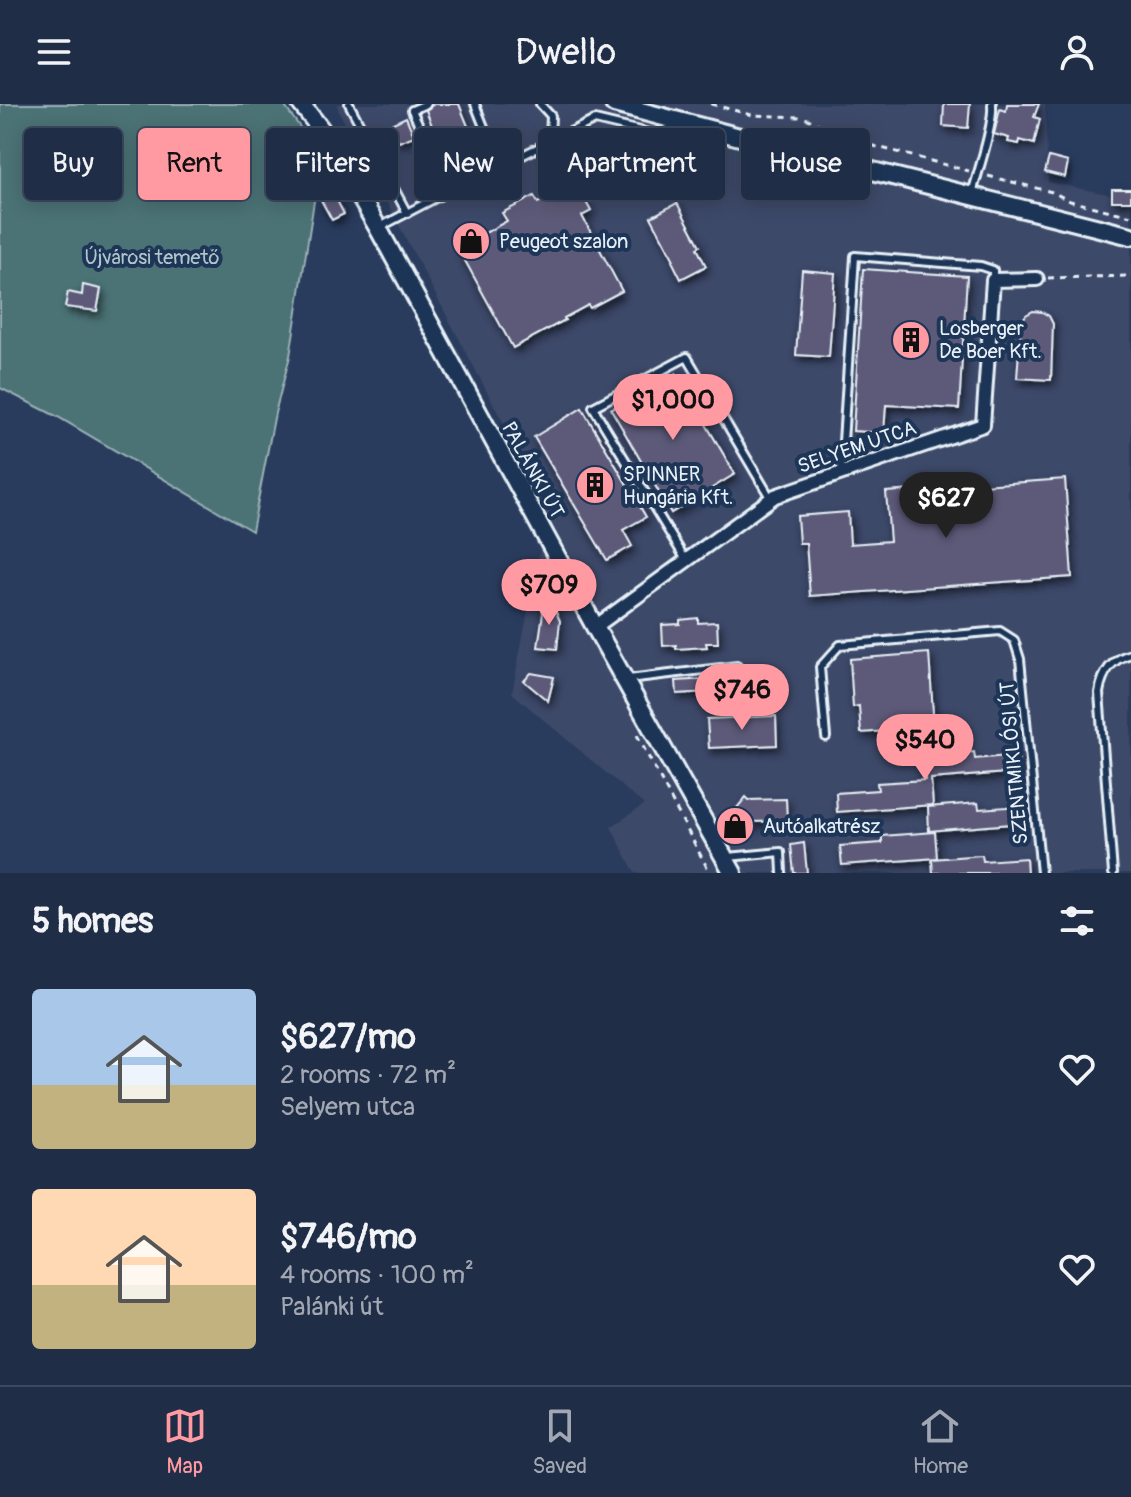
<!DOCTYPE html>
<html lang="en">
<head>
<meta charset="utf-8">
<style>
  body { margin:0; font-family:Pangolin,sans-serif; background:#28354d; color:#f1f3f6; height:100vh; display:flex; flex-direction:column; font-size:30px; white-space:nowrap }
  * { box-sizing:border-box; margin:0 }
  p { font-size:26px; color:#a2a8b3 }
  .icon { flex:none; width:44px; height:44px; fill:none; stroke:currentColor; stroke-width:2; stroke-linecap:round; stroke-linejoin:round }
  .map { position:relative; height:769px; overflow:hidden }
  .panel { display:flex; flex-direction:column; background:#202d46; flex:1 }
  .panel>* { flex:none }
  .guide { position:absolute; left:24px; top:24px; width:1084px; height:72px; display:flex; gap:16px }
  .price { position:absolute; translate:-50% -68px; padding:0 18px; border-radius:28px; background:#ff9aa2; color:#111; font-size:26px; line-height:52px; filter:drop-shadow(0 2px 4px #0008) }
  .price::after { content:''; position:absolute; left:50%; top:48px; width:24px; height:18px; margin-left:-12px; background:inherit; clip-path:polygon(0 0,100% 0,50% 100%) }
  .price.active { background:#222; color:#fff }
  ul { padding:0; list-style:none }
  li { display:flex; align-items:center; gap:24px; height:200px; padding:0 32px }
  li span { display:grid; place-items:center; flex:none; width:224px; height:160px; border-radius:8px; color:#555 }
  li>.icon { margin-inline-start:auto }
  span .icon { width:96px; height:96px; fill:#fffc; stroke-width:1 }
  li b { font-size:34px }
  h2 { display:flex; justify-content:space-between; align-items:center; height:96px; padding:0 32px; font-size:34px }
  .pill { padding:0 28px; border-radius:8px; background:#202d46; box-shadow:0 4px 20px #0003,0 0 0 2px #3d495f; font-size:28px; line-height:72px }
  .pill.active { background:#ff9aa2; color:#111 }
  header { display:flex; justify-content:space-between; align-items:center; height:104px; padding:0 32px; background:#202d46; font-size:36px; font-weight:600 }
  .tab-bar { display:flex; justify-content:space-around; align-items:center; height:112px; border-top:2px solid #3d495f; background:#202d46; font-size:22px; color:#a2a8b3 }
  .tab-bar a { display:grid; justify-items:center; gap:4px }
  .tab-bar .active { color:#ff9aa2 }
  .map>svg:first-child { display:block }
  .built { fill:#3c4869 }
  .green { fill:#4b7275; stroke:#9ab2b6; stroke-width:2 }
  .building { fill:#5d5a79; stroke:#e8f1f8; stroke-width:2; filter:url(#shadow) }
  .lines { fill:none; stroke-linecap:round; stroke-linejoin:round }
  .service-casing { stroke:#e8f1f8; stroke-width:12 }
  .minor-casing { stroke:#e8f1f8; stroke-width:18 }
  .tertiary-casing { stroke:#e8f1f8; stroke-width:22 }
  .path { stroke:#e8f1f8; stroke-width:3; stroke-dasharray:6 6; stroke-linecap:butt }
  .service { stroke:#1d3557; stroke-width:6 }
  .minor { stroke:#1d3557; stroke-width:12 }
  .tertiary { stroke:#1d3557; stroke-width:16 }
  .labels { text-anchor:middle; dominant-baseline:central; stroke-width:8; stroke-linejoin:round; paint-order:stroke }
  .poi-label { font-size:20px; fill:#e8f1f8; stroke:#1d3557; text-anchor:start }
  .park-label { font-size:20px; fill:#b1c5ca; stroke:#1d3557 }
  .street-label { font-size:20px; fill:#e8f1f8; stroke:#1d3557 }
</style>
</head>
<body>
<header><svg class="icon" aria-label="menu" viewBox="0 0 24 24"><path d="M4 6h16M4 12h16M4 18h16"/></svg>Dwello<svg class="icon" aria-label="person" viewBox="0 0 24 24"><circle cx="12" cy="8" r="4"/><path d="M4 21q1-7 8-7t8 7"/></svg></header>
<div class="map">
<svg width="1131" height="769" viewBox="0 0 1131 769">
  <defs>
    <filter id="shadow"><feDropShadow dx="2.5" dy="4.5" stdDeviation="4" flood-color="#0009"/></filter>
  </defs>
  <rect width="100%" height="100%" fill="#2a3c5e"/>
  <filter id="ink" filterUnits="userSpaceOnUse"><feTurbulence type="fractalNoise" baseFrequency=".0125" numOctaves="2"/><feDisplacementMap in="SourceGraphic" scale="16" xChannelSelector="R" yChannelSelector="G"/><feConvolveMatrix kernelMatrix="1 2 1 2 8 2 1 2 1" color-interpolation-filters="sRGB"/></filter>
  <g filter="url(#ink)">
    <polygon class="built" points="337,0 1045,0 1048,78 1131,95 1131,769 635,769 611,723 644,701 512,589 548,403 339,8"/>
    <polygon class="green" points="0,0 283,0 321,52 290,252 275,309 252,427 58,313 0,284"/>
    <g class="building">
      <polygon points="434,0 459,0 479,49 448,62 426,6"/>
      <polygon points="944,0 970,0 968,24 943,22"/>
      <polygon points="1007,0 1039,0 1034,13 1040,15 1034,40 1020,36 1019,40 1008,38 1009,34 994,30 1000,5 1006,7"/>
      <polygon points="406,13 414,32 399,38 391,20"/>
      <polygon points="1049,53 1068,58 1065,73 1045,68"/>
      <polygon points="566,84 569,89 578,84 591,107 582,112 622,187 590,204 588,201 564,214 565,216 513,244 458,144 507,117 502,109 534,92 538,99"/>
      <rect x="1112" y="85" width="19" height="12"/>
      <polygon points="333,89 344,110 332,116 321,96"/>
      <polygon points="677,99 700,142 697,144 706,162 681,175 672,157 674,156 651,113"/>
      <polygon points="863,165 967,172 959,305 886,301 884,329 853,327"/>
      <polygon points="802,166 835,169 829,253 796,251"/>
      <polygon points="83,181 101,185 97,207 65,203 68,188 82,191"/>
      <polygon points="1033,207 1042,208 1049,212 1053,220 1051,276 1017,274 1021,218 1026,211"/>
      <polygon points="676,269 735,370 671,409 611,305"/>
      <polygon points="582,304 646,413 623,426 632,442 607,456 534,333"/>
      <polygon points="1065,375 1072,473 810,492 806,439 799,439 797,412 848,408 850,440 890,437 886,388"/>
      <polygon points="544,497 552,499 560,517 557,545 538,543 543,509 541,500"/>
      <polygon points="698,514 698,519 717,518 718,539 706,539 707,543 676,545 676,541 663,542 662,521 680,520 680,516"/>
      <polygon points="929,549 934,624 927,624 927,632 914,633 913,625 861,629 859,602 853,603 850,555"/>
      <polygon points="531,569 554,573 548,597 524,577"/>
      <polygon points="740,573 741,586 677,590 676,577"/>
      <polygon points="776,612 777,641 709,644 707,615"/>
      <polygon points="974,648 975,655 1018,651 1019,668 931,675 933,701 837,708 836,689 878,686 877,679 925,676 923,652"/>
      <polygon points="746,693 749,696 786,695 787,717 753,718 749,725 731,711"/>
      <polygon points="978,699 979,705 1022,702 1023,719 929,727 928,703"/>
      <polygon points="935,728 937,754 842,761 840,742 882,739 882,732"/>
      <polygon points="804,739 807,769 794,769 791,741"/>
      <polygon points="982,751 983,757 1026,754 1027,769 933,769 932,755"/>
    </g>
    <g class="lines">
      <g class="service-casing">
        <g id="service">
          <polyline points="349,0 407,109"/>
          <polyline points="426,0 412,6 449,87"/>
          <polyline points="475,0 499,61"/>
          <polyline points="540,0 551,12 550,36"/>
          <path d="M972,90C978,67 994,21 992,0"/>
          <polyline points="378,124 449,87 595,16 653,30 678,21"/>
          <polyline points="841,369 855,152 981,162 993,166 993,176"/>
          <polyline points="686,456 593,303 687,253 771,395"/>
          <polyline points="628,575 737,562"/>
          <polyline points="826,633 820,563 840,541 1000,527 1014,536 1020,555 1041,769"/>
          <polyline points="728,753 781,748 782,769"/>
          <path d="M1113,769L1099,589C1102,569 1111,555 1131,550"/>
        </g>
      </g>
      <g class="minor-casing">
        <polyline id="minor" points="595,523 775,392 983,321 993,176 1037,175"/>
      </g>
      <g class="tertiary-casing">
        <g id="tertiary">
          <polyline points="301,0 320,24 378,124 595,523 733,769"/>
          <polyline points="614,0 801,49 1131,132"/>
        </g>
      </g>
      <g class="path">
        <polyline points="711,0 752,11 799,13 808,15 851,36 969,67"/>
        <polyline points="988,72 1052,88 1070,97 1131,112"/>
        <polyline points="1048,174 1131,172"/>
        <polyline points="637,631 710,769"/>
      </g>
      <use href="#service" class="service"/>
      <use href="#minor" class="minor"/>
      <use href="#tertiary" class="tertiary"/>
    </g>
  </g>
  <defs>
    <g id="shop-disc" transform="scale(2)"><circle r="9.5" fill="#ff9aa2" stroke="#1d3557"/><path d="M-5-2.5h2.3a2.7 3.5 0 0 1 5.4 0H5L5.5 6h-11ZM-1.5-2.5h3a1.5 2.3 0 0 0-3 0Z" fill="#111"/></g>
    <g id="building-disc" transform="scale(2)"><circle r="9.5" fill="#ff9aa2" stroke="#1d3557"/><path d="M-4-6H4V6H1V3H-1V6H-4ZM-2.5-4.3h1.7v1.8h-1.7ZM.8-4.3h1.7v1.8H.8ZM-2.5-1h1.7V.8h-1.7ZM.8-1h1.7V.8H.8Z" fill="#111"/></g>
  </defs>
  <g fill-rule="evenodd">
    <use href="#shop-disc" x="471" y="137"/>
    <use href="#building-disc" x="911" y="236"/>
    <use href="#building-disc" x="595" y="381"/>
    <use href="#shop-disc" x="735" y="722"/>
  </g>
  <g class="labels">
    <g class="poi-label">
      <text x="499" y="137">Peugeot szalon</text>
      <text x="939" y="224">Losberger<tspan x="939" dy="23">De Boer Kft.</tspan></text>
      <text x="623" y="370">SPINNER<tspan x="623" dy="23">Hungária Kft.</tspan></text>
      <text x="763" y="722">Autóalkatrész</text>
    </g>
    <g class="park-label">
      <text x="152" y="153">Újvárosi temető</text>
    </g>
    <g class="street-label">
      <text transform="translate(857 343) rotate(-19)">SELYEM UTCA</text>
      <text transform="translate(533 366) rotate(61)">PALÁNKI ÚT</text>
      <text transform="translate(1014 659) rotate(-95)">SZENTMIKLÓSI ÚT</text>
    </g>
  </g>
</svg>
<b class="price" style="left:673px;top:338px">$1,000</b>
<b class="price active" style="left:946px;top:436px">$627</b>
<b class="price" style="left:549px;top:523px">$709</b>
<b class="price" style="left:742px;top:628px">$746</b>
<b class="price" style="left:925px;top:678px">$540</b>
<div class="guide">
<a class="pill">Buy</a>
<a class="pill active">Rent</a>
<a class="pill">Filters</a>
<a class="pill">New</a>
<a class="pill">Apartment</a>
<a class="pill">House</a>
</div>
</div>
<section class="panel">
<h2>5 homes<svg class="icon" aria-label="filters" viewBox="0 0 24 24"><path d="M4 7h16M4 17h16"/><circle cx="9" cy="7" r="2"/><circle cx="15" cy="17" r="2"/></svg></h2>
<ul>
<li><span style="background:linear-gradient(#a9c7e8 60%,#c2b280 0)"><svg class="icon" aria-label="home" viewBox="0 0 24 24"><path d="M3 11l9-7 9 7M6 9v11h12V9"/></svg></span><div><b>$627/mo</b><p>2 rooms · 72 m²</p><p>Selyem utca</p></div><svg class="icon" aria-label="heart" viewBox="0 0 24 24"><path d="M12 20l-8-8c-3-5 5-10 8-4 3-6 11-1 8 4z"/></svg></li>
<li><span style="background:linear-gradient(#ffd9b3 60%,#c2b280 0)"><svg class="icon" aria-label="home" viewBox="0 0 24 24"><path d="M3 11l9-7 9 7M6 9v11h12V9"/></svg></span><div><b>$746/mo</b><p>4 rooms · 100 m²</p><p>Palánki út</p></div><svg class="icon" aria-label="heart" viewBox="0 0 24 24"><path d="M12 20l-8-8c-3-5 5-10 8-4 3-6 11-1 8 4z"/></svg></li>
</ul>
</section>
<nav class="tab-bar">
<a class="active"><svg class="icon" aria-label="map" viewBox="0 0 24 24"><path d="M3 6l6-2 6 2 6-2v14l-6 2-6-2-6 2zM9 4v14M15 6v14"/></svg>Map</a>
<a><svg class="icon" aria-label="saved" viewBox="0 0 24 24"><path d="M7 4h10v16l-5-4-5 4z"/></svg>Saved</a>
<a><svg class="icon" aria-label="home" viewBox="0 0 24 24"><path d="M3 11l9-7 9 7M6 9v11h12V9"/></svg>Home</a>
</nav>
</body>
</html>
